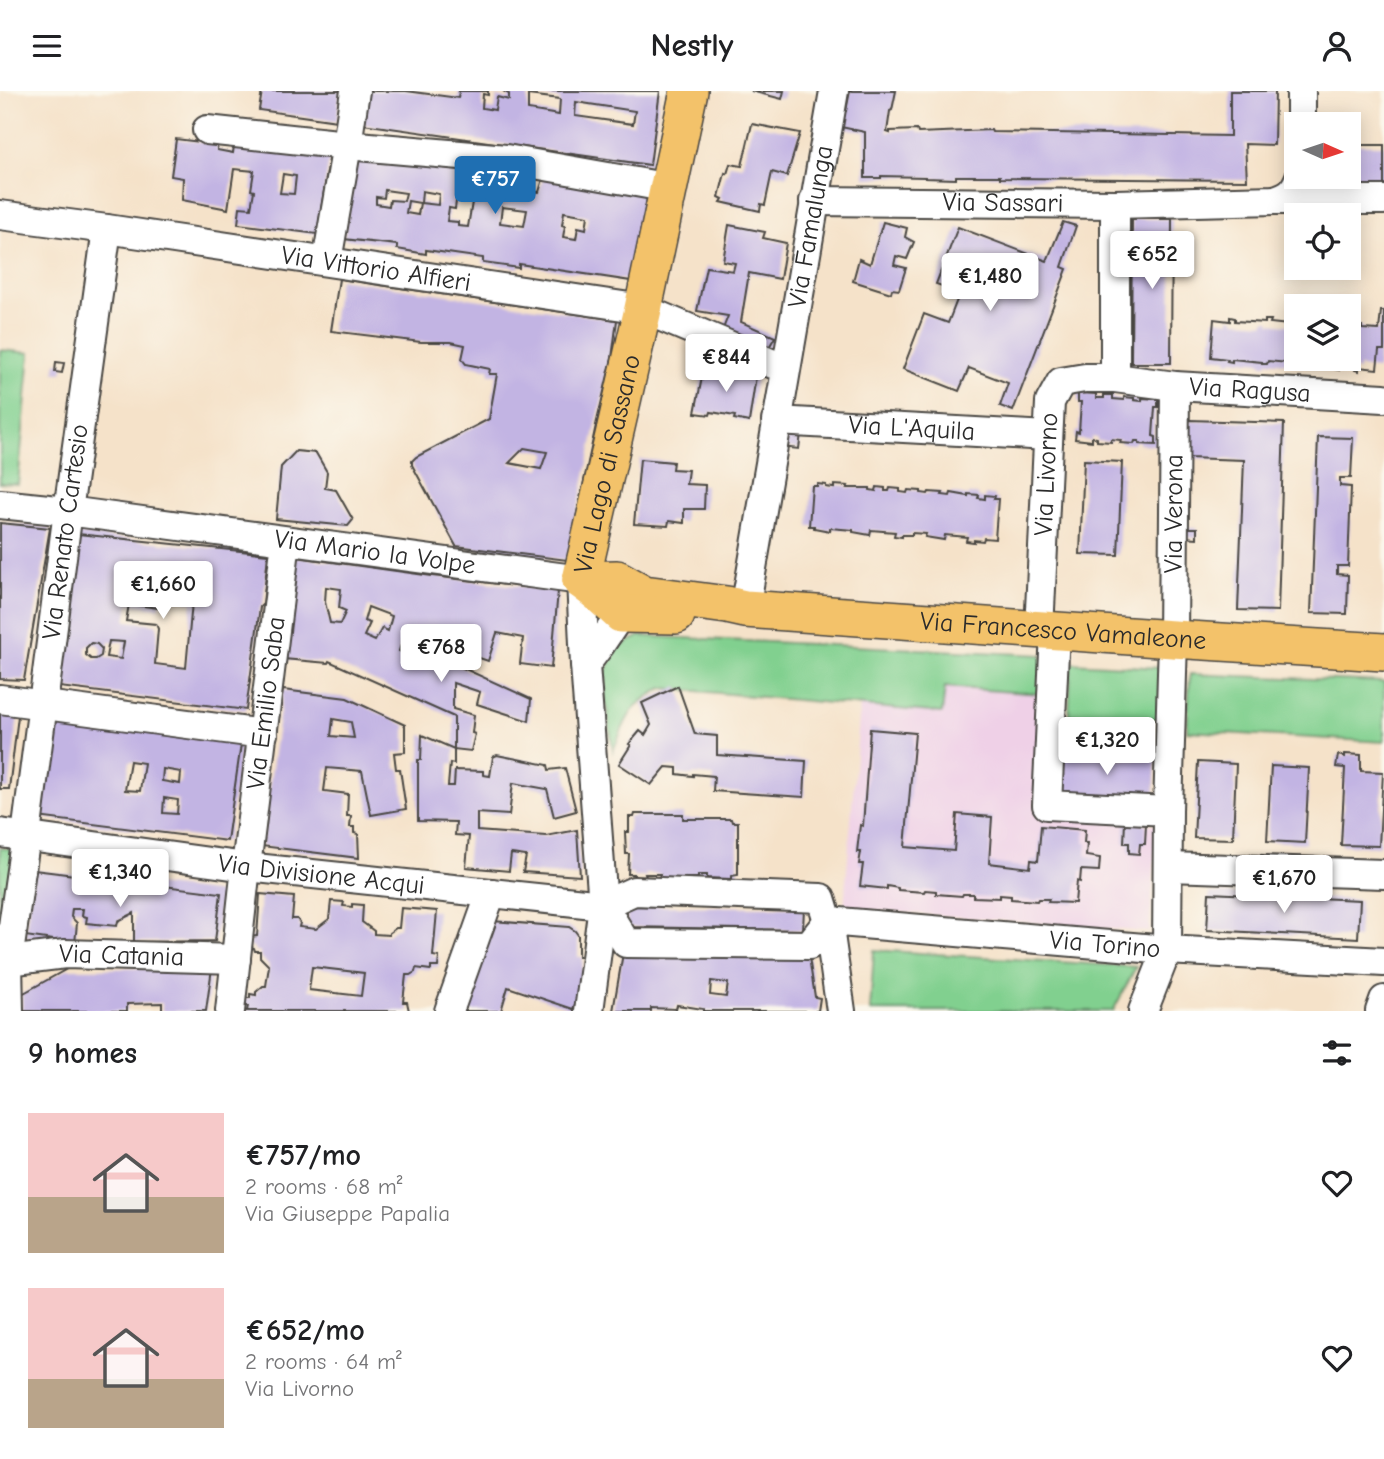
<!DOCTYPE html>
<html lang="en">
<head>
<meta charset="utf-8">
<style>
  body { margin:0; font-family:"Comic Neue",sans-serif; background:#f2f2f2; color:#202124; height:100vh; display:flex; flex-direction:column; font-size:26px; white-space:nowrap }
  * { box-sizing:border-box; margin:0 }
  p { font-size:23px; color:#757577 }
  .icon { flex:none; width:38px; height:38px; fill:none; stroke:currentColor; stroke-width:2; stroke-linecap:round; stroke-linejoin:round }
  .map { position:relative; height:920px; overflow:hidden }
  .panel { display:flex; flex-direction:column; background:#fff; flex:1 }
  .panel>* { flex:none }
  .needle { width:46px; rotate:93deg }
  .buttons { position:absolute; left:1284px; top:21px; display:grid; gap:14px }
  .buttons a { display:grid; place-items:center; width:77px; height:77px; border-radius:0px; background:#fff; box-shadow:0 4px 18px #0003; font-size:35px }
  .price { position:absolute; translate:-50% -60px; padding:0 16px; border-radius:7px; background:#fff; color:#222; font-size:23px; line-height:46px; filter:drop-shadow(0 2px 4px #0008) }
  .price::after { content:''; position:absolute; left:50%; top:42px; width:21px; height:16px; margin-left:-10px; background:inherit; clip-path:polygon(0 0,100% 0,50% 100%) }
  .price.current { background:#1f6fb2; color:#fff }
  ul { padding:0; list-style:none }
  li { display:flex; align-items:center; gap:21px; height:175px; padding:0 28px }
  li span { display:grid; place-items:center; flex:none; width:196px; height:140px; border-radius:0px; color:#555 }
  li>.icon { margin-inline-start:auto }
  span .icon { width:84px; height:84px; fill:#fffc; stroke-width:1 }
  li b { font-size:30px }
  h2 { display:flex; justify-content:space-between; align-items:center; height:84px; padding:0 28px; font-size:30px }
  header { display:flex; justify-content:space-between; align-items:center; height:91px; padding:0 28px; background:#fff; font-size:32px; font-weight:600 }
  .map>svg:first-child { display:block }
  .built { fill:#efd0e7 }
  .green { fill:#81d08f; stroke:#567e5d; stroke-width:2 }
  .building { fill:#c2b4e3; fill-rule:evenodd }
  .lines { fill:none; stroke-linecap:round; stroke-linejoin:round }
  .minor-casing { stroke:#494643; stroke-width:32 }
  .major-casing { stroke:#494643; stroke-width:40 }
  .minor { stroke:#fff; stroke-width:28 }
  .major { stroke:#f3c26a; stroke-width:37 }
  .labels { text-anchor:middle; dominant-baseline:central; stroke-width:5; stroke-linejoin:round; paint-order:stroke }
  .street-label { font-size:26px; fill:#2b2b2b; stroke:#fbf7ec }
</style>
</head>
<body>
<header><svg class="icon" aria-label="menu" viewBox="0 0 24 24"><path d="M4 6h16M4 12h16M4 18h16"/></svg>Nestly<svg class="icon" aria-label="person" viewBox="0 0 24 24"><circle cx="12" cy="8" r="4"/><path d="M4 21q1-7 8-7t8 7"/></svg></header>
<div class="map">
<svg width="1384" height="920" viewBox="0 0 1384 920">
  <rect width="100%" height="100%" fill="#fbf7ec"/>
  <filter id="ink" filterUnits="userSpaceOnUse"><feTurbulence type="fractalNoise" baseFrequency=".0143" numOctaves="2"/><feDisplacementMap in="SourceGraphic" scale="14" xChannelSelector="R" yChannelSelector="G"/><feConvolveMatrix kernelMatrix="1 2 1 2 8 2 1 2 1" color-interpolation-filters="sRGB"/></filter>
  <filter id="wash" filterUnits="userSpaceOnUse"><feTurbulence type="fractalNoise" baseFrequency=".00686" numOctaves="4" result="noise"/><feDisplacementMap in="SourceGraphic" scale="28" xChannelSelector="R" yChannelSelector="G"/><feGaussianBlur stdDeviation="1.57" result="paint"/><feColorMatrix in="noise" values="0 0 0 0 0 0 0 0 0 0 0 0 0 0 0 0 0 1.4 0 .05"/><feComposite in="paint" operator="in"/></filter>
  <g filter="url(#wash)">
    <rect width="100%" height="100%" fill="#f5e2c9"/>
    <polygon class="built" points="944,596 1044,604 1035,724 1158,734 1149,841 844,817 860,615 942,622"/>
    <g class="green">
      <polygon points="0,259 30,262 18,393 0,392"/>
      <path d="M640,545L1042,564L1041,603L945,596L942,622L663,597C629,614 627,627 613,660L605,605L606,579L618,556Z"/>
      <polygon points="1071,572 1162,577 1160,628 1069,624"/>
      <polygon points="1190,583 1384,591 1384,651 1187,640"/>
      <polygon points="0,757 15,758 0,840"/>
      <polygon points="874,859 1136,876 1113,920 870,920"/>
    </g>
    <g id="blocks">
      <g class="building">
        <polygon points="262,0 340,0 337,30 259,19"/>
        <path d="M365,0H406L458,7L459,0H488V4L483,3L482,17L495,19L497,6L509,9V3L503,0H660L650,74L362,33ZM528,4L560,8L559,24L528,19ZM576,11L635,20L633,33L575,25Z"/>
        <polygon points="751,0 784,0 782,8"/>
        <polygon points="850,0 896,0 892,19 890,20 887,41 890,42 890,40 917,39 918,42 991,39 992,41 1230,45 1230,0 1275,0 1274,54 1245,53 1247,89 1000,87 1000,85 956,85 956,88 925,87 925,86 881,85 881,87 865,87 865,41 841,36 844,20 846,20"/>
        <polygon points="752,33 800,42 787,85 772,81 765,114 761,113 760,120 721,111 723,108 719,106 725,82 727,83 730,73 742,75"/>
        <path d="M236,41L331,56L317,143L238,133L240,116L251,117L254,100L251,99L254,80L234,78L228,118L182,109L183,87L171,85L176,48L217,53V59L233,62ZM283,83L296,85L294,103L280,102Z"/>
        <polygon points="1349,54 1384,54 1384,94 1330,94 1330,86 1349,86"/>
        <path d="M357,59L528,85L525,100L539,101L544,85L648,103L631,190L519,173V177L483,172V167L426,159V163L397,158V154L344,148ZM385,99L406,102L404,110L390,109L389,115L376,113V106L384,107ZM422,100L439,103L438,114L421,112ZM457,103L473,105L468,136L458,135V131L447,130L449,117L455,118ZM408,110L420,112L418,124L406,122ZM502,116L527,119L524,135L500,132ZM564,121L588,125L586,138L578,136L576,148L563,146L565,135L562,134Z"/>
        <polygon points="1132,128 1172,128 1171,272 1131,272"/>
        <polygon points="883,131 907,137 905,146 914,151 907,168 896,165 894,174 906,177 899,199 892,198 891,202 853,190 859,168 870,173"/>
        <polygon points="1063,131 1076,135 1062,176 1067,178 1013,320 1000,315 1008,292 969,277 959,300 903,278 924,223 948,232 960,201 936,193 958,136 1047,170"/>
        <polygon points="729,134 765,141 763,147 786,152 780,188 749,182 741,231 775,246 768,258 723,238 728,225 697,220 706,176 733,180 735,172 723,170"/>
        <path d="M339,188L617,229L612,267L596,334L567,469L456,455L412,374V370L416,366L489,328L497,283H489L490,278L466,273L462,268L465,254L451,251H421L331,240ZM524,357L547,361L541,378L509,372Z"/>
        <polygon points="1381,220 1384,220 1384,259 1379,259 1377,278 1359,276 1359,280 1355,279 1355,276 1339,275 1339,279 1334,278 1334,275 1303,272 1303,275 1298,275 1299,273 1268,270 1267,273 1262,273 1262,271 1232,268 1232,271 1227,270 1228,268 1211,266 1214,228 1230,230 1230,226 1235,227 1235,230 1265,232 1265,229 1271,229 1270,232 1297,235 1297,268 1349,268 1349,238 1358,239 1358,235 1362,235 1362,238 1379,239"/>
        <polygon points="56,271 64,272 62,282 55,281"/>
        <polygon points="704,276 741,286 742,283 756,285 749,331 734,328 735,325 711,321 710,324 695,322"/>
        <polygon points="1078,302 1096,303 1096,307 1104,307 1104,304 1113,304 1113,308 1124,309 1124,306 1134,307 1134,309 1142,310 1142,307 1158,308 1158,316 1155,316 1153,345 1156,346 1156,354 1139,353 1139,350 1135,350 1134,353 1120,352 1121,349 1111,348 1111,351 1097,350 1097,347 1092,346 1092,350 1075,348 1076,340 1079,341 1081,311 1078,311"/>
        <polygon points="1189,329 1284,332 1278,520 1238,519 1244,369 1188,367"/>
        <polygon points="783,340 801,342 799,358 781,356"/>
        <polygon points="1318,346 1353,347 1351,387 1340,387 1340,395 1351,396 1348,475 1337,475 1337,483 1348,484 1347,523 1311,522"/>
        <polygon points="296,360 316,362 327,381 325,397 336,399 353,429 348,435 276,428 281,376"/>
        <polygon points="640,368 673,371 672,378 688,379 686,393 705,394 704,418 684,418 684,432 669,430 668,435 634,433"/>
        <polygon points="1084,369 1122,371 1118,464 1080,463"/>
        <polygon points="817,393 826,394 826,396 834,397 834,394 848,395 847,397 870,397 870,399 876,400 877,396 885,397 885,400 889,400 890,397 900,398 900,401 907,402 908,399 921,400 921,402 928,403 929,401 943,402 942,404 950,405 951,402 968,405 968,403 979,404 978,407 985,408 985,404 995,405 994,408 998,408 995,448 984,447 983,450 974,449 974,451 966,450 967,446 945,444 944,449 925,446 926,443 912,442 912,444 902,444 902,446 894,445 895,441 871,439 870,444 853,441 853,439 830,437 830,440 814,437 814,435 809,435 812,395 817,395"/>
        <polygon points="0,432 50,437 24,589 0,588"/>
        <polygon points="1186,437 1197,437 1197,447 1185,446"/>
        <path d="M78,443L268,463L263,513L260,516L246,619L59,596ZM178,474L188,475L185,510L192,511L186,577L155,573L158,538L156,533L126,530L129,513L158,517L160,515L162,495L176,496ZM124,475L134,476L133,490L122,489ZM109,550L124,551L121,568L106,566ZM91,552L97,553L102,558L101,565L96,568H91L86,564V557Z"/>
        <path d="M296,466L432,485L558,500L551,577L520,573L523,547L497,542L488,570L462,561L463,558L450,553L446,565L455,569L454,573L531,608L529,630L477,613L480,601L453,592V618L474,624L472,642L475,643L471,660L454,658V673L450,672L448,695H454L455,679L483,680V684L490,685L493,666L497,664L548,674L549,679L565,677L576,720L554,726L547,698L513,692L509,724L477,722V740L546,745L577,739L580,785L523,781L526,765L511,763L509,780L466,776L469,745L455,744L456,731L418,730V669H421L422,644L454,658V626L329,570L328,572L284,568ZM326,496L341,498L339,517L346,520L340,533L330,532L325,511ZM368,516L392,525L388,540L382,537L375,550L364,545L370,532L364,530ZM403,547L418,553L411,566L399,560Z"/>
        <polygon points="678,595 695,643 717,645 717,664 806,670 804,706 713,700 714,685 693,683 693,685 677,683 677,677 666,676 651,694 619,673 631,654 629,653 640,640 645,644 651,634 642,612"/>
        <path d="M283,599L347,607L405,634V661L394,662L396,678H400L406,718L371,724L362,680L327,677L324,700L348,703L347,725H351L350,736H354V742L358,743L359,767L261,755ZM333,628L351,631L354,647L331,645Z"/>
        <polygon points="0,622 18,625 9,698 0,698"/>
        <path d="M52,628L241,653L227,750L37,726ZM130,670L144,672L140,700L125,699ZM163,678L181,681L180,693L162,690ZM164,707L178,709L177,723L163,722Z"/>
        <polygon points="870,638 915,642 905,756 954,760 957,723 992,726 989,772 1030,777 1031,769 1038,770 1041,735 1085,739 1084,752 1087,752 1086,765 1100,767 1099,780 1081,779 1080,791 1077,790 1075,812 1048,811 1049,808 1038,808 1037,810 1011,808 1011,805 1000,804 1000,807 973,806 973,803 963,803 962,805 936,803 936,800 925,799 924,801 898,799 898,797 887,795 887,798 860,795 863,773 859,773 861,761 857,761 860,734 863,735"/>
        <polygon points="1061,663 1102,665 1102,667 1156,668 1154,708 1059,703"/>
        <polygon points="1345,663 1361,664 1361,680 1383,681 1379,755 1341,754 1345,677 1336,676 1338,664 1345,666"/>
        <polygon points="1198,671 1236,673 1233,748 1194,747"/>
        <polygon points="1271,675 1309,677 1305,752 1267,750"/>
        <polygon points="635,723 683,723 683,728 731,728 732,731 738,731 738,784 731,785 731,788 707,787 707,784 698,784 698,787 659,787 660,783 645,783 646,786 634,786 634,783 628,783 629,763 626,763 625,741 629,741 629,726 634,726"/>
        <polygon points="1125,731 1146,733 1145,753 1140,753 1139,763 1129,762 1129,752 1124,752"/>
        <polygon points="34,779 221,802 215,850 134,851 134,822 118,830 117,835 86,832 87,826 82,825 83,818 72,818 71,826 77,832 75,852 25,845"/>
        <polygon points="1209,802 1360,809 1358,847 1207,839"/>
        <path d="M260,803L294,806L292,828H297L300,832L299,836L316,838L329,828L331,810L344,811L343,815L352,816V813L363,814L362,831L374,840V843L389,844V842L396,837H399L401,817L437,820L433,865L439,866L438,876H431V879L416,877L415,881L410,884H406L403,911H407L409,920H247L248,915H241L242,907H250V903L256,904V901L263,895H266L269,875L260,866V860H255L254,857L249,855L250,846L257,845ZM312,876L364,882L361,905L309,899Z"/>
        <polygon points="627,815 804,816 803,839 627,836"/>
        <polygon points="492,830 569,836 575,840 578,844 578,866 583,866 580,901 573,918 508,896 501,920 460,920"/>
        <path d="M623,862L809,866L815,906L820,907L818,920H703V918L677,914L676,918L651,917V920H613ZM711,890L728,892L726,906L710,904Z"/>
        <polygon points="212,877 206,920 162,920 162,912 127,913 127,920 22,920 22,903 67,878"/>
      </g>
    </g>
  </g>
  <g filter="url(#ink)">
    <use href="#blocks" fill-opacity="0" stroke="#494643" stroke-width="2"/>
    <g class="lines">
      <g class="minor-casing">
        <g id="minor">
          <polyline points="355,0 347,54 506,68 670,97"/>
          <polyline points="1301,33 1301,0"/>
          <polyline points="207,39 347,54 327,170"/>
          <polyline points="1275,109 1384,109"/>
          <path id="s1" d="M814,110L1115,113L1275,109C1290,104 1294,101 1300,86"/>
          <path id="s2" d="M0,124L107,138L643,218L785,278"/>
          <polyline points="1115,287 1115,113"/>
          <path id="s3" d="M776,330L1048,345"/>
          <path id="s4" d="M0,413L68,420L581,489L585,574L603,814L589,920"/>
          <path id="s5" d="M745,518L834,0"/>
          <path id="s6" d="M1039,539L1050,311L1061,291L1085,287H1115L1175,295L1384,307"/>
          <polyline points="1055,540 1047,714 1168,720"/>
          <polyline points="585,574 600,554 621,523"/>
          <polyline points="0,608 263,643"/>
          <path id="s7" d="M0,742L246,776L603,814"/>
          <polyline points="1168,776 1384,783"/>
          <polyline points="603,814 634,800 821,807 828,830 841,920"/>
          <polyline points="603,814 626,852 809,854 828,830"/>
          <path id="s8" d="M828,830L1167,859L1384,871"/>
          <path id="s9" d="M8,870L65,863L236,868"/>
          <path id="s10" d="M9,920L8,870L26,744L68,420L107,138"/>
          <path id="s11" d="M230,920L246,776L286,450"/>
          <polyline points="449,920 491,802"/>
          <path id="s12" d="M1143,920L1167,859L1168,720L1173,548L1175,295"/>
          <polyline points="1380,920 1384,909"/>
        </g>
      </g>
      <g class="major-casing">
        <g id="major">
          <path id="s13" d="M581,489L617,488L644,503L727,514L745,518L1173,548L1384,561"/>
          <path id="s14" d="M581,489L643,218L689,0"/>
          <polyline points="581,489 598,502 621,523 676,524"/>
        </g>
      </g>
      <use href="#minor" class="minor"/>
      <use href="#major" class="major"/>
    </g>
  </g>
  <g class="labels">
    <g class="street-label">
      <text stroke="none"><textPath href="#s1" startOffset="189">Via Sassari</textPath></text>
      <text stroke="none"><textPath href="#s5" startOffset="388">Via Famalunga</textPath></text>
      <text stroke="none"><textPath href="#s2" startOffset="380">Via Vittorio Alfieri</textPath></text>
      <text stroke="none"><textPath href="#s6" startOffset="441">Via Ragusa</textPath></text>
      <text stroke="none"><textPath href="#s3" startOffset="136">Via L'Aquila</textPath></text>
      <text stroke="none"><textPath href="#s14" startOffset="119">Via Lago di Sassano</textPath></text>
      <text stroke="none"><textPath href="#s6" startOffset="156">Via Livorno</textPath></text>
      <text stroke="none"><textPath href="#s12" startOffset="502">Via Verona</textPath></text>
      <text stroke="none"><textPath href="#s10" startOffset="483">Via Renato Cartesio</textPath></text>
      <text stroke="none"><textPath href="#s4" startOffset="378">Via Mario la Volpe</textPath></text>
      <text stroke="none"><textPath href="#s13" startOffset="488">Via Francesco Vamaleone</textPath></text>
      <text stroke="none"><textPath href="#s11" startOffset="310">Via Emilio Saba</textPath></text>
      <text stroke="none"><textPath href="#s7" startOffset="324">Via Divisione Acqui</textPath></text>
      <text stroke="none"><textPath href="#s8" startOffset="278">Via Torino</textPath></text>
      <text stroke="none"><textPath href="#s9" startOffset="114">Via Catania</textPath></text>
    </g>
  </g>
</svg>
<div class="buttons">
<a><svg class="needle" viewBox="-14 -14 28 28"><path d="M0-13l5 13h-10z" fill="#e53935"/><path d="M0 13l5-13h-10z" fill="#757577"/></svg></a>
<a><svg class="icon" aria-label="locate" viewBox="0 0 24 24"><circle cx="12" cy="12" r="6"/><path d="M12 2v4M12 18v4M2 12h4M18 12h4"/></svg></a>
<a><svg class="icon" aria-label="layers" viewBox="0 0 24 24"><path d="M12 4l9 5-9 5-9-5zM3 14l9 5 9-5"/></svg></a>
</div>
<b class="price current" style="left:495px;top:125px">€757</b>
<b class="price" style="left:1152px;top:200px">€652</b>
<b class="price" style="left:990px;top:222px">€1,480</b>
<b class="price" style="left:726px;top:303px">€844</b>
<b class="price" style="left:163px;top:530px">€1,660</b>
<b class="price" style="left:441px;top:593px">€768</b>
<b class="price" style="left:1107px;top:686px">€1,320</b>
<b class="price" style="left:120px;top:818px">€1,340</b>
<b class="price" style="left:1284px;top:824px">€1,670</b>
</div>
<section class="panel">
<h2>9 homes<svg class="icon" aria-label="filters" viewBox="0 0 24 24"><path d="M4 7h16M4 17h16"/><circle cx="9" cy="7" r="2"/><circle cx="15" cy="17" r="2"/></svg></h2>
<ul>
<li><span style="background:linear-gradient(#f6c9c9 60%,#b9a48a 0)"><svg class="icon" aria-label="home" viewBox="0 0 24 24"><path d="M3 11l9-7 9 7M6 9v11h12V9"/></svg></span><div><b>€757/mo</b><p>2 rooms · 68 m²</p><p>Via Giuseppe Papalia</p></div><svg class="icon" aria-label="heart" viewBox="0 0 24 24"><path d="M12 20l-8-8c-3-5 5-10 8-4 3-6 11-1 8 4z"/></svg></li>
<li><span style="background:linear-gradient(#f6c9c9 65%,#b9a48a 0)"><svg class="icon" aria-label="home" viewBox="0 0 24 24"><path d="M3 11l9-7 9 7M6 9v11h12V9"/></svg></span><div><b>€652/mo</b><p>2 rooms · 64 m²</p><p>Via Livorno</p></div><svg class="icon" aria-label="heart" viewBox="0 0 24 24"><path d="M12 20l-8-8c-3-5 5-10 8-4 3-6 11-1 8 4z"/></svg></li>
</ul>
</section>
</body>
</html>
